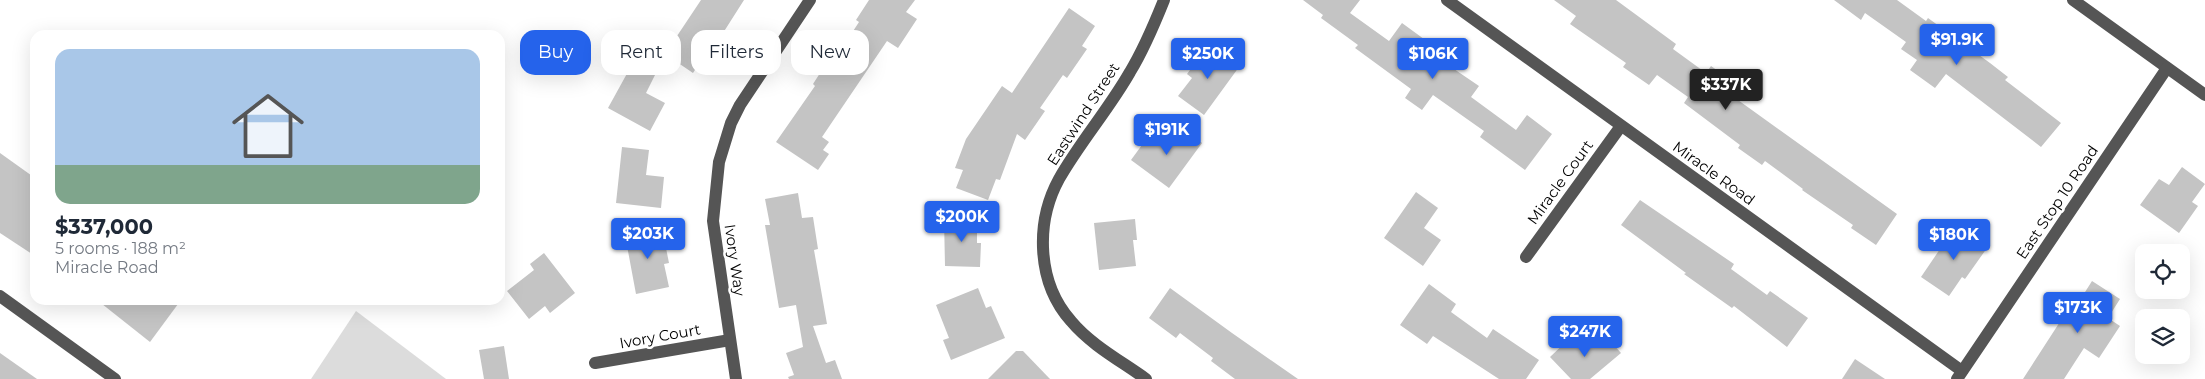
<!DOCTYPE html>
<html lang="en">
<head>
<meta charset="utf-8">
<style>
  body { margin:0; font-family:Montserrat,sans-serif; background:#f6f6f7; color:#1f2937; height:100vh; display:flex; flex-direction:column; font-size:19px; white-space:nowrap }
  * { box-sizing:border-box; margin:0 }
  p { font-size:16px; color:#747a83 }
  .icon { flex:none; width:28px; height:28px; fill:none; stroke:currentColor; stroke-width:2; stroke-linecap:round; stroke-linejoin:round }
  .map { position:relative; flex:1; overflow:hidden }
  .details { position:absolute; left:30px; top:30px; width:475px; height:275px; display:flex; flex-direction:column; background:#fff; border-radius:15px; box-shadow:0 5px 20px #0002 }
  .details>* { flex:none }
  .hud { position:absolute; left:520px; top:30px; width:475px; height:45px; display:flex; gap:10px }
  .tools { position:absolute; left:2135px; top:244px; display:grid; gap:10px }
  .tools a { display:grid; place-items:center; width:55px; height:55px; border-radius:10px; background:#fff; box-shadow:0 5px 20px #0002; font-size:25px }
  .price { position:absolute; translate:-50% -42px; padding:0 11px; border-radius:5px; background:#2563eb; color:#fff; font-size:16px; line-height:32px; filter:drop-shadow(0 1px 2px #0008) }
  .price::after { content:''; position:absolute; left:50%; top:30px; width:15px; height:11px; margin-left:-8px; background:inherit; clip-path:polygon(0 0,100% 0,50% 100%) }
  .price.selected { background:#222; color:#fff }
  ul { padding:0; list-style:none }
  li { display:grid; align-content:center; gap:10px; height:265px; padding:0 25px }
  li span { display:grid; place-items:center; height:155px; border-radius:15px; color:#555 }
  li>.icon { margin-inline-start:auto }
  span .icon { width:90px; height:90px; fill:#fffc; stroke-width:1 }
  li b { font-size:21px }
  .chip { padding:0 18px; border-radius:15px; background:#fff; box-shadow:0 5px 20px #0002; font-size:18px; line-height:45px }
  .chip.selected { background:#2563eb; color:#fff }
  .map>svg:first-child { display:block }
  .green { fill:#dcdcdc }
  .building { fill:#c4c4c4 }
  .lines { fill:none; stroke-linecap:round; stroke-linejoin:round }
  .minor { stroke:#555; stroke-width:12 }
  .labels { text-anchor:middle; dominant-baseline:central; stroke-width:5; stroke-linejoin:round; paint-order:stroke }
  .street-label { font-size:15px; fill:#000; stroke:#fff }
</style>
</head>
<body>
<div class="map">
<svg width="2205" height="379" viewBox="0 0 2205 379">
  <rect width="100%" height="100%" fill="#fff"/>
  <polygon class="green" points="356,311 446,379 311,379"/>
  <g class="building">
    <polygon points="701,0 744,0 709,55 706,53 693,73 665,54"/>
    <polygon points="869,0 915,0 906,12 917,19 898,48 887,41 822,137 829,142 823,150 829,154 818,170 776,142 815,86 813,84 833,53 837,56 859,22 856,20"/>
    <polygon points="1303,0 1360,0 1350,13 1389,41 1402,23 1428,42 1426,45 1456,67 1454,69 1479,86 1471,97 1516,130 1527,115 1552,134 1525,170 1480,137 1484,131 1433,95 1422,110 1405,98 1411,89 1355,48 1358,45 1321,18 1323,15"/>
    <polygon points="1554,0 1616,0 1676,44 1673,49 1706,73 1711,66 1738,85 1731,95 1897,214 1876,245 1851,228 1853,225 1802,190 1803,189 1765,161 1762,165 1738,148 1740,145 1684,103 1688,97 1657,75 1649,85 1623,67 1626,63 1570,24 1576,16"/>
    <polygon points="1834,0 1897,0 1926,21 1928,18 1990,63 2008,77 2005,80 2061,123 2041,147 1946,74 1935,88 1910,70 1917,60 1901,49 1906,42 1865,13 1861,20"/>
    <polygon points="1069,8 1095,26 1082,46 1087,49 1067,78 1063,75 1040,108 1045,111 1025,140 1017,134 1000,180 996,179 988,200 956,188 963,170 955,168 966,139 1002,86 1012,93"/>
    <polygon points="1209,45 1239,67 1204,115 1178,96 1192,78 1187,74"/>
    <polygon points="635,59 657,71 646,93 665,103 650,131 608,108"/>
    <polygon points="1181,127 1202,143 1169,188 1131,160 1150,134 1167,147"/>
    <polygon points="622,147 649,150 646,175 664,177 661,208 616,203"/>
    <polygon points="0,153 35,178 35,256 0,233"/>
    <polygon points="2182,167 2205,184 2192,202 2198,206 2179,233 2140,205 2159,179 2169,185"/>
    <polygon points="1416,192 1438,208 1424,228 1441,240 1423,266 1384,238"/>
    <polygon points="798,193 802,218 813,217 818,249 814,250 827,324 813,326 826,363 835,360 842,379 789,379 788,377 794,375 786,353 803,347 796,305 779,308 765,225 770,225 765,199"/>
    <polygon points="1640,200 1734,264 1731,269 1767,295 1770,291 1808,318 1787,347 1734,306 1732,308 1684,274 1686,273 1621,225"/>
    <polygon points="944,218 977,218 977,243 981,243 980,267 945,266"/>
    <polygon points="1135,219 1137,240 1133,240 1136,266 1099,270 1094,223"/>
    <polygon points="1955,227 1987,248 1965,279 1962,277 1949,296 1921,277"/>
    <polygon points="662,228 669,263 664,264 669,287 636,294 625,235"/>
    <polygon points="544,253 575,293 550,313 545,306 529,319 507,291 534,270 530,264"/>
    <polygon points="2092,281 2120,299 2108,318 2120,326 2099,358 2084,348 2064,379 2023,379 2076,297 2080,300"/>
    <polygon points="1429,284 1456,304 1451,312 1487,338 1493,329 1539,360 1526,379 1499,379 1433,336 1427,344 1400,325"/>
    <polygon points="978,288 986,308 991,306 1005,338 951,360 943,340 949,338 936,305"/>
    <polygon points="1170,288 1232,333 1298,379 1235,379 1211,361 1213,358 1180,333 1176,338 1149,318"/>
    <polygon points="97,300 181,300 150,342"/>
    <polygon points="1604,334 1621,353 1590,379 1571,379 1550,357 1571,337 1584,352"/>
    <polygon points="504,346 509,379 484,379 479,350"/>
    <polygon points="1016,351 1023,351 1050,379 988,379"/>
    <polygon points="0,353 37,379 0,379"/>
    <polygon points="1855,359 1885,379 1842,379"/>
  </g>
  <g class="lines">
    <g class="minor">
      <polyline points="1447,0 1962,371"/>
      <polyline points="2073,0 2205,95"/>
      <polyline points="1526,257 1621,126"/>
      <polyline points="0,296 115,379"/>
      <polyline points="595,363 730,340"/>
      <polyline points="736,379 713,221 719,162 731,123 740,105 810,0"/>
      <path d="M1146,379C1121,361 1091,345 1071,321C1037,283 1035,223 1059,179C1080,142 1109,109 1130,72C1144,49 1154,25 1164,0"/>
      <polyline points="1957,379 2167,68"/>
    </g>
  </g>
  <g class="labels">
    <g class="street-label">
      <text transform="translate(1083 114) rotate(-57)">Eastwind Street</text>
      <text transform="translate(1714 173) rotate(36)">Miracle Road</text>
      <text transform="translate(1560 182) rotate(-54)">Miracle Court</text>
      <text transform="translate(2057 202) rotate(-56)">East Stop 10 Road</text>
      <text transform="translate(735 260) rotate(82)">Ivory Way</text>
      <text transform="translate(660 336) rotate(-10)">Ivory Court</text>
    </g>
  </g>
</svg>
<div class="tools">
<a><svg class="icon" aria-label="locate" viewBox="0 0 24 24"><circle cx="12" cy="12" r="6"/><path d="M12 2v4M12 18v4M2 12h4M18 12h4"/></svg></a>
<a><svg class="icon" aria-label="layers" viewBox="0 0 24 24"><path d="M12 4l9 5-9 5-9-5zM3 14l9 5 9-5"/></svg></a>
</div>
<b class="price" style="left:1957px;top:66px">$91.9K</b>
<b class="price" style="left:1208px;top:80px">$250K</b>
<b class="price" style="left:1433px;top:80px">$106K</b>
<b class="price selected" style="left:1726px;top:111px">$337K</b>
<b class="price" style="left:1167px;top:156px">$191K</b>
<b class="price" style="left:962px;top:243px">$200K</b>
<b class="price" style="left:648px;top:260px">$203K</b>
<b class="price" style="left:1954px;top:261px">$180K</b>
<b class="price" style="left:2078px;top:334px">$173K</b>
<b class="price" style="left:1585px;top:358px">$247K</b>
<div class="hud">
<a class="chip selected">Buy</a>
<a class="chip">Rent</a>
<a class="chip">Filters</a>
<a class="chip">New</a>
</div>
<section class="details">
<ul>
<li><span style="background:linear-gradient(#a9c7e8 75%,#7fa58c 0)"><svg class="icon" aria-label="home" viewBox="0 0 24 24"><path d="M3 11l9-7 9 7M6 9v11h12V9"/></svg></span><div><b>$337,000</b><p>5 rooms · 188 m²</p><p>Miracle Road</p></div></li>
</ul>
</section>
</div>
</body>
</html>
